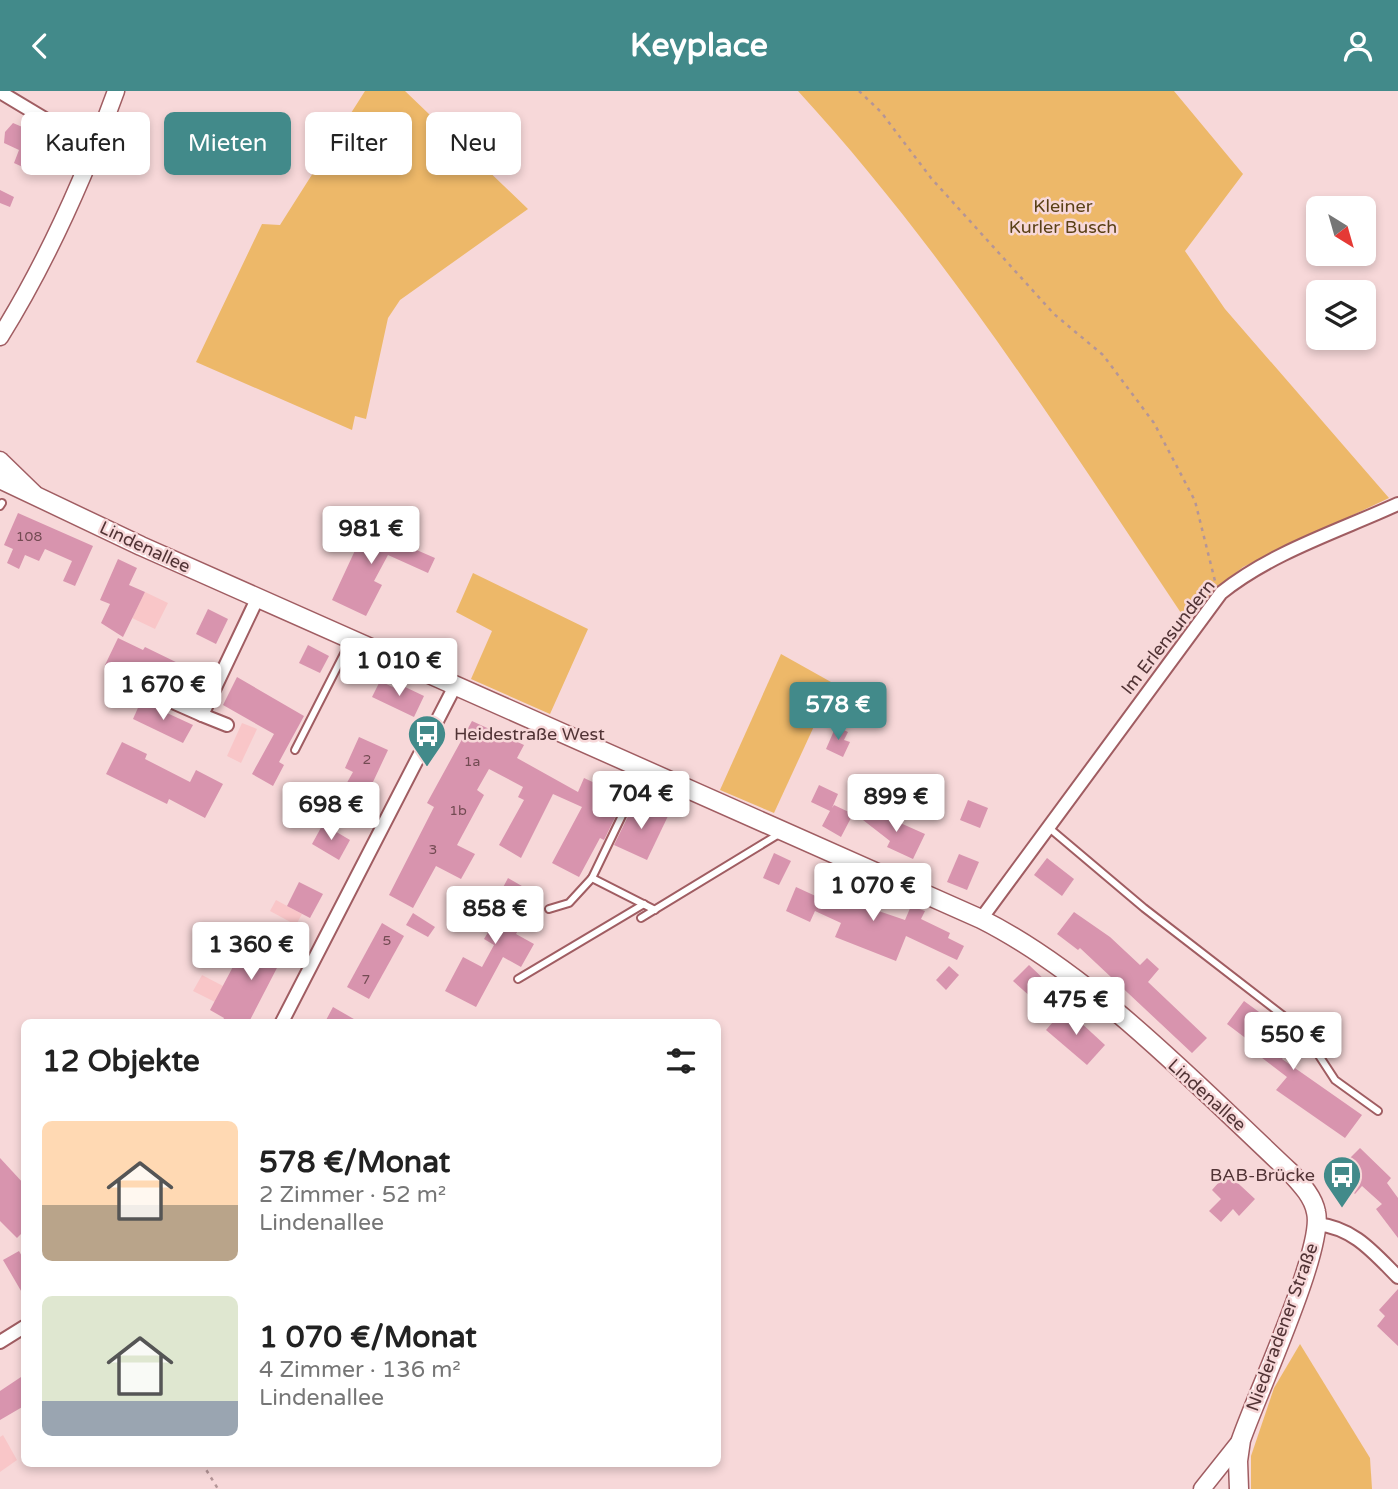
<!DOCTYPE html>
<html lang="de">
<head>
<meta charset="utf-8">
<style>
  body { margin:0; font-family:"Varela Round",sans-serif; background:#f6f6f6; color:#222; height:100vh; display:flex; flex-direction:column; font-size:26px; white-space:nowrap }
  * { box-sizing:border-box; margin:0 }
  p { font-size:23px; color:#767676 }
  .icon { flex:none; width:38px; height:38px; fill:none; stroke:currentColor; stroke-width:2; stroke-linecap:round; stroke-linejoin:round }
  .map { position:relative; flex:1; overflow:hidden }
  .side { position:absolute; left:21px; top:928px; width:700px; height:448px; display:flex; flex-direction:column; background:#fff; border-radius:10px; box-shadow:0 4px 10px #0003 }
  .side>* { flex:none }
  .guide { position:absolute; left:21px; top:21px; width:700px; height:63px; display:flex; gap:14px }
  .needle { width:46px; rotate:143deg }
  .controls { position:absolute; left:1306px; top:105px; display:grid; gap:14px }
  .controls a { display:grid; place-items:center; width:70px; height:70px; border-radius:10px; background:#fff; box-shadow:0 4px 10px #0003; font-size:35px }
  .price { position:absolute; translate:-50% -60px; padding:0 16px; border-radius:7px; background:#fff; color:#222; font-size:23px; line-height:46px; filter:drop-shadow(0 2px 4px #0008) }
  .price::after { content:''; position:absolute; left:50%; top:42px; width:21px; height:16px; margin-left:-10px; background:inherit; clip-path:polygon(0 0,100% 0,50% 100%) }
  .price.on { background:#428a8a; color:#fff }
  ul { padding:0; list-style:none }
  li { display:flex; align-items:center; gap:21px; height:175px; padding:0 21px }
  li span { display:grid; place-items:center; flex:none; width:196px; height:140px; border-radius:10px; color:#555 }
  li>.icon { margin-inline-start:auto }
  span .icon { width:84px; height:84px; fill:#fffc; stroke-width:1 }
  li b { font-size:30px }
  h2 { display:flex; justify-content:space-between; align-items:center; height:84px; padding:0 21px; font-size:30px }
  .tag { padding:0 24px; border-radius:10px; background:#fff; box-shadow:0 4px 10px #0003; font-size:24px; line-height:63px }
  .tag.on { background:#428a8a; color:#fff }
  header { display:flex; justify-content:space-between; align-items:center; height:91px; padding:0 21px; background:#428a8a; color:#fff; font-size:32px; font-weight:700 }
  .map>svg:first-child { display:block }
  .built { fill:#f9c6c8 }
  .green { fill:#edb869 }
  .building { fill:#d894ae }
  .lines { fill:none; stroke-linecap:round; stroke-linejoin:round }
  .service-casing { stroke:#a05d62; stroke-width:10 }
  .minor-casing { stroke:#a05d62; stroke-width:16 }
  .tertiary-casing { stroke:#a05d62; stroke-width:19 }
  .secondary-casing { stroke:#a05d62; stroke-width:21 }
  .path { stroke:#b49597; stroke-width:2.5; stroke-dasharray:3.5 5; stroke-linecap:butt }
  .service { stroke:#fff; stroke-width:6 }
  .minor { stroke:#fff; stroke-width:12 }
  .tertiary { stroke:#fff; stroke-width:16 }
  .secondary { stroke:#fff; stroke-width:18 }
  .labels { text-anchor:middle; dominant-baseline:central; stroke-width:5; stroke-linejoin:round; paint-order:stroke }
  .number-label { font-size:14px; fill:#734b53 }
  .park-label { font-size:18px; fill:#5a4016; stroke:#f7d8d9 }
  .street-label { font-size:18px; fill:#513335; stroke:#f7d8d9 }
  .poi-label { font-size:18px; fill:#513335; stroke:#f7d8d9; text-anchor:start }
</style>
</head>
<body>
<header><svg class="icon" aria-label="back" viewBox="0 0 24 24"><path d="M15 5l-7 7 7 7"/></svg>Keyplace<svg class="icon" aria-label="person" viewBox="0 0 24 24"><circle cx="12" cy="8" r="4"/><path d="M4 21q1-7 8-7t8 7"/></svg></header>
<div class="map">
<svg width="1398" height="1398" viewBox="0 0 1398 1398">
  <rect width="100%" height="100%" fill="#f7d8d9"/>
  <g class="built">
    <polygon points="145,501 168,512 155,538 132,527"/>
    <polygon points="242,632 257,638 241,672 227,665"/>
    <polygon points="320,712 337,720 328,736 297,724 301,715 315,721"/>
    <polygon points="276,809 302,823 296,834 270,820"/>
    <polygon points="234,847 257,859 254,865 246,861 241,868 227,859"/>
    <polygon points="202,884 223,895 215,911 193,900"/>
    <polygon points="3,1344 17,1369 0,1381 0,1346"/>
  </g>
  <g class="green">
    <polygon points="365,0 405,0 528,118 400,209 388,227 366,328 355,325 352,339 196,271 262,133 280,134"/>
    <path d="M798,0H1174L1243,83L1185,160L1225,218L1389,407L1243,476L1216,498L1187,531C1065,349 947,162 798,0Z"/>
    <polygon points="473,482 588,538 550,623 471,588 492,540 456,521"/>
    <polygon points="781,563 831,591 827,607 774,722 720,699"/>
    <polygon points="1300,1253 1370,1367 1372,1398 1251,1398 1251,1365 1274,1297"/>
  </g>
  <g class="building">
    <polygon points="13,32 34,41 26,58 34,62 27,78 14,72 19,59 4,52 5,41"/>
    <polygon points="0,99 14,106 10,116 0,112"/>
    <polygon points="18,422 93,455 75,495 63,490 72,470 45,458 39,470 25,464 19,478 7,472 13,458 4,454"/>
    <polygon points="346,427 411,459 412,457 435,467 428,482 388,464 374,490 382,494 366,525 332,509 358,453 338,444"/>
    <polygon points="118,468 137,477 129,494 145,501 123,546 101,532 110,513 100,509"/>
    <polygon points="208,518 228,528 216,553 196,543"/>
    <polygon points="118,547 143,559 145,556 184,575 173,597 157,590 155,594 137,586 130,586 105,574"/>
    <polygon points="308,554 329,565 320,582 299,572"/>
    <polygon points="237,586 304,625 279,671 284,674 273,695 252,683 274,643 223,614"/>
    <polygon points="380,590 401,600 403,595 424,605 414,626 372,606"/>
    <polygon points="141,610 193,634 183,652 133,628"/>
    <polygon points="472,630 524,654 517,667 578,701 584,687 625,706 604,749 600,747 579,786 552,772 582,716 553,703 521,767 499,754 524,709 518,706 523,696 489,678 477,699 484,704 457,754 475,763 461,788 436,775 413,817 389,804 434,716 427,712"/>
    <polygon points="836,635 848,641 844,649 850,651 843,666 826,658"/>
    <polygon points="359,646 388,659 357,725 335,713 353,681 345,677"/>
    <polygon points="122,651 147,663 145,668 190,691 196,679 223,693 205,727 169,708 167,713 106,683"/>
    <polygon points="819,694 838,703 832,717 834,714 853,723 841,746 822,735 830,720 811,711"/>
    <polygon points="968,709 988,717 980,737 960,729"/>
    <polygon points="635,711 668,725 647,769 614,754"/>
    <polygon points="873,716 897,735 898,731 925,743 913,768 887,756 890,750 863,729"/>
    <polygon points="323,733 350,749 339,769 312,753"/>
    <polygon points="774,762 791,770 779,794 763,787"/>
    <polygon points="959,763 979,771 967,799 947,791"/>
    <polygon points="1047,767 1074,788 1062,805 1034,784"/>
    <polygon points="846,783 861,790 852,811 905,829 911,815 925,820 921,828 950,842 948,847 964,855 957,869 906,845 896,870 835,846 841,832 815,820 810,831 786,820 796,796 833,813"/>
    <polygon points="508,787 527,798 518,814 529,819 516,843 534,853 521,876 503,866 476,916 445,900 463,866 482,876 494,854 484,848 490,838 483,834"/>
    <polygon points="299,791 323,803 310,827 287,815"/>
    <polygon points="1074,821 1110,846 1140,874 1147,867 1159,878 1148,891 1207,947 1192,962 1080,857 1078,859 1057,843"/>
    <polygon points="413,822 435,836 428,846 406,834"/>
    <polygon points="382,832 404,845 369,908 347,896"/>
    <polygon points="270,842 294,856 284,875 279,873 249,931 222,931 224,927 210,919 236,870 250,878"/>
    <polygon points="1029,874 1047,891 1032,907 1013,890"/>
    <polygon points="949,875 959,884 946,899 936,889"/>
    <polygon points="1244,910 1270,929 1267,933 1293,954 1282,968 1362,1024 1345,1047 1276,999 1287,986 1249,957 1252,952 1227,933"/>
    <polygon points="333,916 359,931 325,931"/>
    <polygon points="1065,917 1105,954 1087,974 1046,939"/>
    <polygon points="1360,1057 1391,1087 1387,1092 1398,1107 1398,1147 1376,1118 1382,1113 1362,1095 1355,1103 1334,1083"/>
    <polygon points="0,1067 24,1093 24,1140 17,1147 0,1130"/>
    <polygon points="1227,1082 1255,1108 1239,1125 1233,1118 1221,1131 1209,1120 1221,1108 1212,1099"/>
    <polygon points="19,1160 24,1169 24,1205 3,1169"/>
    <polygon points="1398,1198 1398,1255 1377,1235 1385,1225 1379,1219"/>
    <polygon points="24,1284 24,1315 0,1329 0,1300"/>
  </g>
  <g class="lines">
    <g class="service-casing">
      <g id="service">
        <polyline points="0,415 2,412"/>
        <polyline points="295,659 350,551"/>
        <polyline points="1048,736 1144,817 1303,940 1335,989 1378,1020"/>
        <polyline points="592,787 630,708"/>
        <polyline points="549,818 569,812 592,787 655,819"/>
        <polyline points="641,827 779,743"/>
        <polyline points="518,888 644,813"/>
      </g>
    </g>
    <g class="minor-casing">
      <g id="minor">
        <polyline points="0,1 95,58"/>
        <polyline points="134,594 202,624"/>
        <polyline points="227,634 202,624 258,506"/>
        <path d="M981,828L1221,502C1272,461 1339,440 1398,413"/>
        <polyline points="282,931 455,595"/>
        <path d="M1317,1133C1354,1137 1373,1161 1398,1186"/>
        <polyline points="0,1251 24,1236"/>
      </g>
    </g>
    <g class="tertiary-casing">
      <g id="tertiary">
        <path d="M0,246C48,169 85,85 116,0"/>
        <polyline points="0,369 34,402"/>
        <polyline points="1202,1398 1241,1349"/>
      </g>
    </g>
    <g class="secondary-casing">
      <path id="secondary" d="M0,388L141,455L981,828C1092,884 1198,995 1290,1081C1300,1092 1313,1105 1316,1121C1325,1157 1256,1305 1241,1349L1238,1370L1239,1398"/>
    </g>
    <g class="path">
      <polyline points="859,0 881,21 931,87 1054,223 1103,264 1154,332 1195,410 1215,490"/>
      <polyline points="202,1372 218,1398"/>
    </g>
    <use href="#service" class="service"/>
    <use href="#minor" class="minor"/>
    <use href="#tertiary" class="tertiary"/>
    <use href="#secondary" class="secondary"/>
  </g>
  <defs>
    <g id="bus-pin" transform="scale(2.0125)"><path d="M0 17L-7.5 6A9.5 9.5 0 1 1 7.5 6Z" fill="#428a8a" stroke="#f7d8d9"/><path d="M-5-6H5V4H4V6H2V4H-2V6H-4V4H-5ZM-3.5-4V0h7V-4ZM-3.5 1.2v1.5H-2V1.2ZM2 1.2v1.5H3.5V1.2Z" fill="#fff"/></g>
  </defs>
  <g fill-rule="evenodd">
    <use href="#bus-pin" x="427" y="643"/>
    <use href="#bus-pin" x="1342" y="1084"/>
  </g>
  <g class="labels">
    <g class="number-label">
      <text x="29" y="445">108</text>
      <text x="367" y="668">2</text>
      <text x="472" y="670">1a</text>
      <text x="458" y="719">1b</text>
      <text x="433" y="758">3</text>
      <text x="387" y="849">5</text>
      <text x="366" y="888">7</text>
    </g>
    <g class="park-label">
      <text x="1063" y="115">Kleiner<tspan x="1063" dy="21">Kurler Busch</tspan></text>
    </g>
    <g class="street-label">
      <text transform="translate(145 456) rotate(25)">Lindenallee</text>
      <text transform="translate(1168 546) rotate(-52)">Im Erlensundern</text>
      <text transform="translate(1207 1004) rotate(42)">Lindenallee</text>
      <text transform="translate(1282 1236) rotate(-70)">Niederadener Straße</text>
    </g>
    <g class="poi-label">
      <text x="454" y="643">Heidestraße West</text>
      <text x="1315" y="1084" text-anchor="end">BAB-Brücke</text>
    </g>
  </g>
</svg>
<div class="controls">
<a><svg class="needle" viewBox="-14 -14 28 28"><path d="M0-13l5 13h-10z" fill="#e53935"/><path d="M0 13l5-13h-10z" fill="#767676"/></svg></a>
<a><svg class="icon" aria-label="layers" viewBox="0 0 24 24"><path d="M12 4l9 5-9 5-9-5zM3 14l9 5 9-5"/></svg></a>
</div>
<b class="price" style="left:371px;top:475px">981 €</b>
<b class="price" style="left:399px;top:607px">1 010 €</b>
<b class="price" style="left:163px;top:631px">1 670 €</b>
<b class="price on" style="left:838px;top:651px">578 €</b>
<b class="price" style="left:641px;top:740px">704 €</b>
<b class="price" style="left:896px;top:743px">899 €</b>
<b class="price" style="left:331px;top:751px">698 €</b>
<b class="price" style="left:873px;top:832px">1 070 €</b>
<b class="price" style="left:495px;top:855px">858 €</b>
<b class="price" style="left:251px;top:891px">1 360 €</b>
<b class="price" style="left:1076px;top:946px">475 €</b>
<b class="price" style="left:1293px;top:981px">550 €</b>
<div class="guide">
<a class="tag">Kaufen</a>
<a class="tag on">Mieten</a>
<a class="tag">Filter</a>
<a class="tag">Neu</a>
</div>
<section class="side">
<h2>12 Objekte<svg class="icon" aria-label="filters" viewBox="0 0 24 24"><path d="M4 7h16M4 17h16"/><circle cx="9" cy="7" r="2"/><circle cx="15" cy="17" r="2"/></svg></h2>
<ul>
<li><span style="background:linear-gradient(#ffd9b3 60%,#b9a48a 0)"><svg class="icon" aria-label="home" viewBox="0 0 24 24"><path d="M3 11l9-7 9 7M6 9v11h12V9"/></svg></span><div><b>578 €/Monat</b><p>2 Zimmer · 52 m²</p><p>Lindenallee</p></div></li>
<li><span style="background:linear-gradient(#dfe7d0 75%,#9aa5b1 0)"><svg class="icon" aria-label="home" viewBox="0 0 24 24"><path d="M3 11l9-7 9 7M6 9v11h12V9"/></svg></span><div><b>1 070 €/Monat</b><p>4 Zimmer · 136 m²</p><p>Lindenallee</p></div></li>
</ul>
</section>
</div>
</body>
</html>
